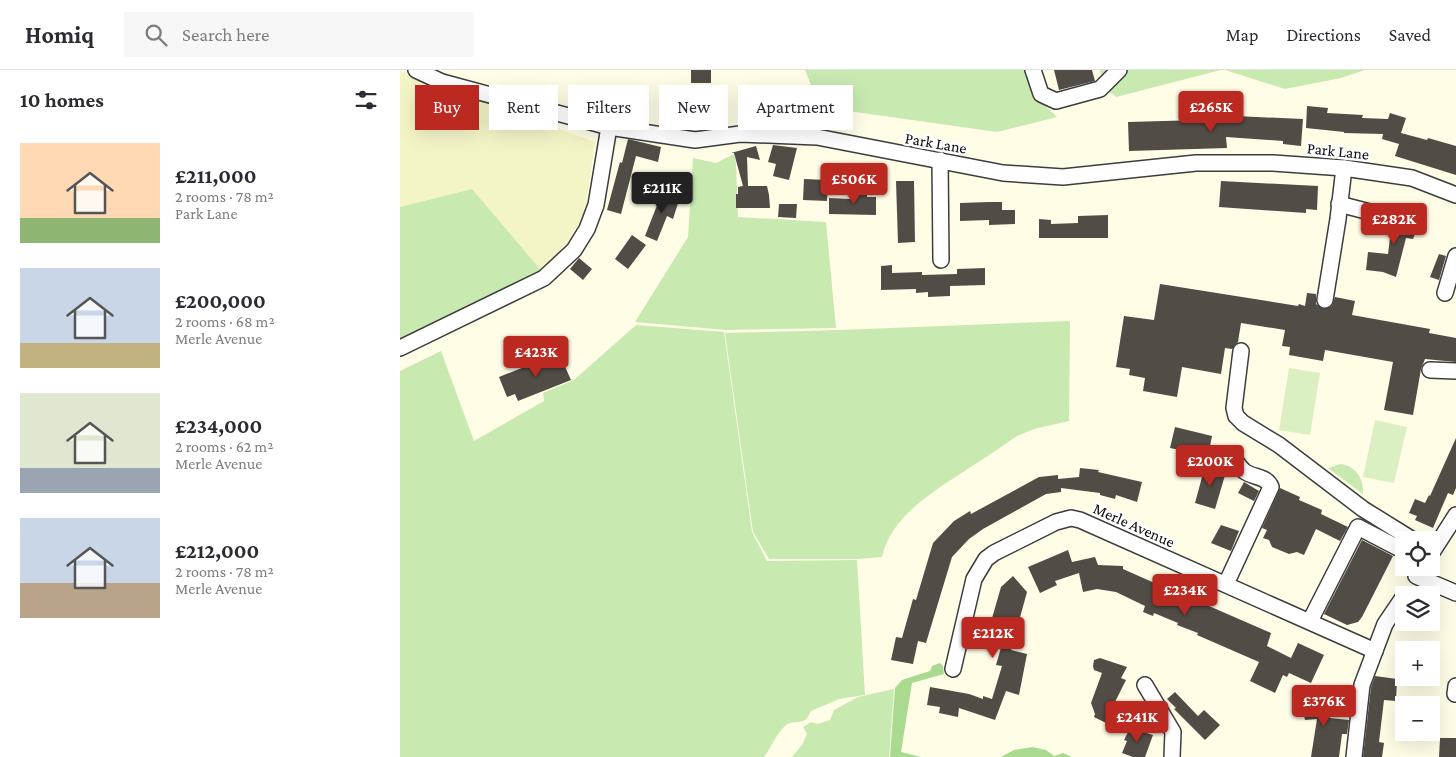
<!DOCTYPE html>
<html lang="en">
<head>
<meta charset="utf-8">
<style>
  body { margin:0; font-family:"Crimson Pro",serif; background:#f7f7f7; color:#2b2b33; height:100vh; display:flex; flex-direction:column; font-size:19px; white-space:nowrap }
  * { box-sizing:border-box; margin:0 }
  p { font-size:16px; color:#7c7c81 }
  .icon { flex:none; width:28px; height:28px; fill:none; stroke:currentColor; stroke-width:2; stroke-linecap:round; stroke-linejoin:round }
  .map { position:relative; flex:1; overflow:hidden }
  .side { display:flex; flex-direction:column; background:#fff; width:400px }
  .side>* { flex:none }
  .banner { position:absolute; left:15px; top:15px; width:475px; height:45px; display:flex; gap:10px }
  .fabs { position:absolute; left:995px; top:461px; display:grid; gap:10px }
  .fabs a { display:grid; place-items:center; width:45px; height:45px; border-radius:0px; background:#fff; box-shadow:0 5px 20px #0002; font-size:25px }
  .price { position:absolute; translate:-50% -42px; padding:0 11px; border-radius:5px; background:#bc2920; color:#fff; font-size:16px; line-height:32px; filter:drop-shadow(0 1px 2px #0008) }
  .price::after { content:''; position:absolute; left:50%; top:30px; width:15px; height:11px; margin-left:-8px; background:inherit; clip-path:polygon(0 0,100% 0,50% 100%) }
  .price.selected { background:#222; color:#fff }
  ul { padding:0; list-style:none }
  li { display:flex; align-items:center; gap:15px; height:125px; padding:0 20px }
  li span { display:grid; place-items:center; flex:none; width:140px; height:100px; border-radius:0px; color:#555 }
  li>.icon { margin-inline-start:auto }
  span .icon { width:60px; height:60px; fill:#fffc; stroke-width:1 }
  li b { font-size:21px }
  h2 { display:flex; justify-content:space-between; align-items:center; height:60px; padding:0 20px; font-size:21px }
  .chip { padding:0 18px; border-radius:0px; background:#fff; box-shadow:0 5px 20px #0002; font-size:18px; line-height:45px }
  .chip.selected { background:#bc2920; color:#fff }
  header { display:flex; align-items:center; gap:30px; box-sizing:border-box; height:70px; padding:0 25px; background:#fff; border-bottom:1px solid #e1e1e2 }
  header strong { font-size:24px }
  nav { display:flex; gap:28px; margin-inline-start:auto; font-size:18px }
  .search { width:350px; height:45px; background:#f7f7f7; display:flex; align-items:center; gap:12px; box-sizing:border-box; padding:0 18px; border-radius:0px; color:#7c7c81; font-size:19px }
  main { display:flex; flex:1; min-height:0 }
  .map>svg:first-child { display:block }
  .farmland { fill:#f4f5c7 }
  .green { fill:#c8e9b0 }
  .forest { fill:#a9da8f }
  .pitch { fill:#dbf0c2 }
  .building { fill:#524c46 }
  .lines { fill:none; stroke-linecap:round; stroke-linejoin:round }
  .minor-casing { stroke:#3d3d3d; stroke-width:18 }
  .minor { stroke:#fff; stroke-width:15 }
  .labels { text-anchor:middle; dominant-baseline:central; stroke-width:5; stroke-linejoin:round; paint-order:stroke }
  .street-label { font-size:16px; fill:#0a0a0a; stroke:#fff }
</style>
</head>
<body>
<header>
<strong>Homiq</strong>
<div class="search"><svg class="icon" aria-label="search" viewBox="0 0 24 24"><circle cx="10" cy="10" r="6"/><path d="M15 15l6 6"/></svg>Search here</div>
<nav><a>Map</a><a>Directions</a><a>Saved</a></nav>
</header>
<main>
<section class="side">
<h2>10 homes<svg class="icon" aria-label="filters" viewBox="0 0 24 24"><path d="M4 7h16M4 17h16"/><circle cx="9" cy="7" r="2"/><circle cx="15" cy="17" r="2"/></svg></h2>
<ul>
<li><span style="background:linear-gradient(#ffd9b3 75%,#8fb573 0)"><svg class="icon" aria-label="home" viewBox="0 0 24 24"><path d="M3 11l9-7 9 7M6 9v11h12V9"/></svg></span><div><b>£211,000</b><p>2 rooms · 78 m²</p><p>Park Lane</p></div></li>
<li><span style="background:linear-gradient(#c9d6e8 75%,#c2b280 0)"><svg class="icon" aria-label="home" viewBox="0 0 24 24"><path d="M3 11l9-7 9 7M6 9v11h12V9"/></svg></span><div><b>£200,000</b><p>2 rooms · 68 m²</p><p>Merle Avenue</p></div></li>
<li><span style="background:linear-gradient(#dfe7d0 75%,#9aa5b1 0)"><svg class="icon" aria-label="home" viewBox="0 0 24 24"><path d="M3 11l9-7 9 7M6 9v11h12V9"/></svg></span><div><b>£234,000</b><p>2 rooms · 62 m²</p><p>Merle Avenue</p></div></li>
<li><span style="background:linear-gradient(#c9d6e8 65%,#b9a48a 0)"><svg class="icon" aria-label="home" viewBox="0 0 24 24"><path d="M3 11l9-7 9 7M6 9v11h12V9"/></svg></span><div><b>£212,000</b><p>2 rooms · 78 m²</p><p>Merle Avenue</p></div></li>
</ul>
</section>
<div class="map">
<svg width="1056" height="687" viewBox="0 0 1056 687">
  <rect width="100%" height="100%" fill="#fffde6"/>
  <polygon class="farmland" points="0,1 195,72 185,143 166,174 141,200 72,119 0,137"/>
  <g class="green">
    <polygon points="405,0 628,0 635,26 657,47 597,62 420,37"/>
    <polygon points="700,0 821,0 716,27 703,16"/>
    <polygon points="825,0 965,0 941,8 885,19"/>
    <polygon points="334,84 336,93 338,147 426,152 436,258 326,260 235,252 288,167 293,88 316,93"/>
    <polygon points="72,119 141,200 0,268 0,137"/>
    <path d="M670,251L669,351L634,359L617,366C601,377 585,388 569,398C536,420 491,445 482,487L458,489H369L353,462L325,263L440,260Z"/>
    <path d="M236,255L324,262L352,462L367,491L457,490L465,625L439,629L411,641C403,659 396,647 385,656C376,664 371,678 364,687H0V301L41,281L74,371L144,331L143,323L174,310Z"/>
    <path d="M941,394C956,396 964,409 963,424L928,398Z"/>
    <polygon points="494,619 489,687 392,687 402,675 407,664 403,657 411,652 418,654 430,650 434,640 458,627"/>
  </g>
  <g class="forest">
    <polygon points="540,593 543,596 544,604 512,613 501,682 521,687 490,687 495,618 502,610 530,601 532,596"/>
    <polygon points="632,677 646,680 654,686 663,683 672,687 601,687 614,680"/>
  </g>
  <g class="pitch">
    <polygon points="889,298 920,303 910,365 879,360"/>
    <polygon points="975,350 1007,357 994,413 963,407"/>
  </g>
  <g class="building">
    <rect x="291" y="0" width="20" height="13"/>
    <polygon points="654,0 692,0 695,11 659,20"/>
    <polygon points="907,36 928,38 927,43 963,45 962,48 988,49 990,43 1006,48 1001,63 1027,70 1028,68 1056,76 1056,105 995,86 999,74 982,69 983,64 944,63 944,62 906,58"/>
    <polygon points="835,46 903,49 901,76 883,74 883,71 826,67 827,78 729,81 728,52 835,49"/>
    <polygon points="228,69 261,77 258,92 236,86 221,144 207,140 220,92 222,93"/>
    <polygon points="373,75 397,78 389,110 373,106 376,94 368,92"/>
    <polygon points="356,76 360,90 347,87 348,116 367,116 369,125 370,138 336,138 336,124 338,124 338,117 343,116 334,83 331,83"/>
    <polygon points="404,109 428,110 427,131 403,130"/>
    <polygon points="496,111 514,111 515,172 498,173"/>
    <polygon points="821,111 918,116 917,140 906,139 906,143 819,137"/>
    <polygon points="263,120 280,127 273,149 267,146 257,171 245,166"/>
    <polygon points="452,121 467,121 467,127 476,127 476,145 429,144 429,128 452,129"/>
    <polygon points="589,132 602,132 602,140 615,140 615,154 589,155 589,150 560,151 560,133"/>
    <polygon points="379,134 397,134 396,148 378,147"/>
    <polygon points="994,140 1021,149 1013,169 1006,168 996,207 983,202 966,200 968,182 988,184 992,152 994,148"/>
    <polygon points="708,145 708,168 639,168 639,149 651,150 651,154 678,153 678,146"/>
    <polygon points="232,165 246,175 228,199 215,189"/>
    <polygon points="1039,184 1046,186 1039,210 1030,207"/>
    <polygon points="179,188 192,199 183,210 170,199"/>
    <polygon points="492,195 492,203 522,202 522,205 557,204 557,199 585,198 585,215 550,216 550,226 528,227 528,222 516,223 516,219 481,220 481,196"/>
    <polygon points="760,214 898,236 899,234 905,236 907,223 916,224 916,234 924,239 932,236 935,227 955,231 952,245 1030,259 1029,263 1056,268 1056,292 1025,289 1021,299 1013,345 984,340 993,292 925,280 923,291 889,285 890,277 882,276 885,260 841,253 838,272 832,279 825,278 821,304 782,297 777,327 743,321 745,308 729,305 730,299 716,297 724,246 754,250"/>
    <polygon points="159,283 171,310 118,331 115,324 107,327 99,307"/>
    <polygon points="775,357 812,366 808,386 770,378"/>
    <polygon points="1056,368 1056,418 1053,425 1048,423 1033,458 1015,450 1017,446 1009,443 1015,429 1025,433 1029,425 1030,426"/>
    <polygon points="805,396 826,402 815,439 795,433"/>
    <polygon points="680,398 699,400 698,402 742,412 737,432 716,425 715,429 700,425 700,423 661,418 661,422 646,424 583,459 569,469 552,487 526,573 518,571 513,594 491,590 496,567 502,568 513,529 516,530 533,473 554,451 570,441 571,444 639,407 658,405 658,409 679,407"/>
    <polygon points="844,412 859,421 854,431 838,423"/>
    <polygon points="880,418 900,427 899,430 922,440 921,444 948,457 940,471 916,459 904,485 897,482 889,484 872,477 869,470 863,468 867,460 862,458"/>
    <polygon points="821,455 839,461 831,481 811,473"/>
    <polygon points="962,470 993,486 962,547 958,552 947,555 924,544"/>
    <polygon points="668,480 672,492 695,487 698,495 723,496 723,499 768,519 769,516 789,524 788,526 809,535 809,536 871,563 867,576 891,588 898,573 924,585 911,613 889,603 887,607 883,605 875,623 850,611 859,592 797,565 798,563 777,555 778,553 754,543 753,546 743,542 745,536 716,522 697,519 683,522 679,503 655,511 657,515 640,523 628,497"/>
    <polygon points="613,506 627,522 611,580 627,584 619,625 606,621 595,650 559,638 558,647 539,643 540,637 527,635 530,617 569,624 583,629 583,626 592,629 602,596 596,595 602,574 586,569 601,517"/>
    <polygon points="700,588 727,597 721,608 726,610 715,632 728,637 718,661 705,656 706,653 694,647 695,644 691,633 702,603 694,600 693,596 694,590"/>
    <polygon points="975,606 997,609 996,631 984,630 979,672 984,673 982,687 963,687 971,617"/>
    <polygon points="923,621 930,648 949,650 947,664 942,664 939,687 911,687 917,649 905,650 900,629"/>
    <polygon points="775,622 798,646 804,640 820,655 805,670 774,639 776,638 767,629"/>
    <polygon points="730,658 753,665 745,687 733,687 722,683 727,671 724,670"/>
    <polygon points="1040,668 1056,668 1056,687 1039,687"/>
  </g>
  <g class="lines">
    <g class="minor-casing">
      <g id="minor">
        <polyline points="16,0 42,12 209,57 295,70 340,64 417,67 603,103 663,107 796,93 873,93 944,98 1012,108 1056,125"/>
        <polyline points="633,0 641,24 656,31 700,19 719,0"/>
        <polyline points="540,90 541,190"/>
        <polyline points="939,134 985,146"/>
        <polyline points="1045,223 1056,186"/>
        <polyline points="925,230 938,149 944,98"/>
        <polyline points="0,278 144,208 174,180 187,159 196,135 209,57"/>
        <polyline points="841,281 834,338 836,346 843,353 879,375 963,439 1013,470"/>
        <polyline points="1030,300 1056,301"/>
        <polyline points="1031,484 1056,445"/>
        <polyline points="1016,506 1056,523"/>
        <path d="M826,514L871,417C867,406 853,408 844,401C838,396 835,388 828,384"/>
        <polyline points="910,551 958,457 1004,481"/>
        <polyline points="553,599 574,509 586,489 594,483 656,452 671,448 680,450 975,581"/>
        <polyline points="745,615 773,662 772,687"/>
        <polyline points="1055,624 1056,616"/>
        <polyline points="954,687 962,615 985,554 1004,526"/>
      </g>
    </g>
    <use href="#minor" class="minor"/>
  </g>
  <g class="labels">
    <g class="street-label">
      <text transform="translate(536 73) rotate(10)">Park Lane</text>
      <text transform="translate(938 81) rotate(6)">Park Lane</text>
      <text transform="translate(734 455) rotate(24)">Merle Avenue</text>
    </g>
  </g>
</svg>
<div class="fabs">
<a><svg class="icon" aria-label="locate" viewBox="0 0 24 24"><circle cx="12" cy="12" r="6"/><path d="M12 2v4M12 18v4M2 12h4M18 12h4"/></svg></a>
<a><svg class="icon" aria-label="layers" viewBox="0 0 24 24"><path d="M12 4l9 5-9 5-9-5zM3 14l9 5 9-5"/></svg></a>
<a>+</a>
<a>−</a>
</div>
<b class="price" style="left:811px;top:63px">£265K</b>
<b class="price" style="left:454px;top:135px">£506K</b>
<b class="price selected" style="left:262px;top:144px">£211K</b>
<b class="price" style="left:994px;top:175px">£282K</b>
<b class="price" style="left:136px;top:308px">£423K</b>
<b class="price" style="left:810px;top:417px">£200K</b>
<b class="price" style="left:785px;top:546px">£234K</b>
<b class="price" style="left:593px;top:589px">£212K</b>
<b class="price" style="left:924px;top:657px">£376K</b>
<b class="price" style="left:737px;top:673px">£241K</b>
<div class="banner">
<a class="chip selected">Buy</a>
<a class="chip">Rent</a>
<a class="chip">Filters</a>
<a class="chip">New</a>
<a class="chip">Apartment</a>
</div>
</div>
</main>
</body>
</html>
